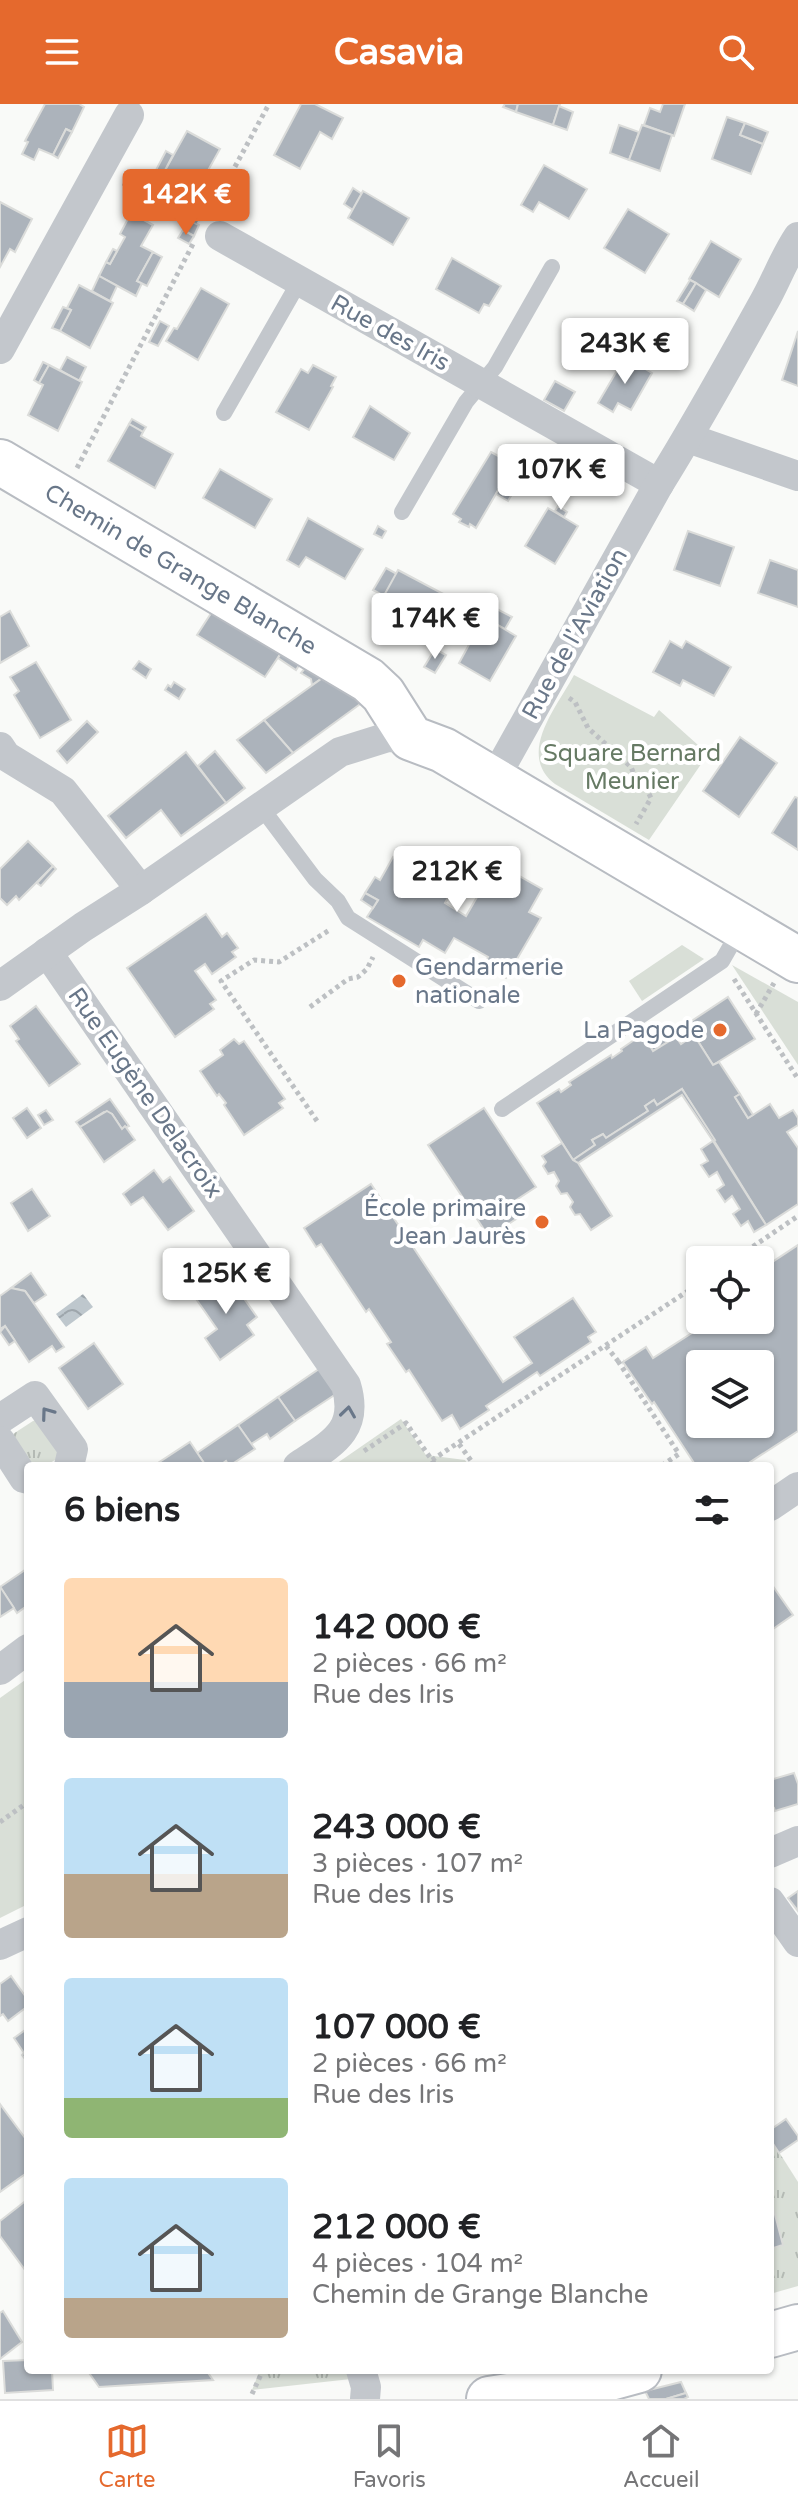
<!DOCTYPE html>
<html lang="fr">
<head>
<meta charset="utf-8">
<style>
  body { margin:0; font-family:"Varela Round",sans-serif; background:#f2f2f2; color:#202124; height:100vh; display:flex; flex-direction:column; font-size:30px; white-space:nowrap }
  * { box-sizing:border-box; margin:0 }
  p { font-size:26px; color:#757577 }
  .icon { flex:none; width:44px; height:44px; fill:none; stroke:currentColor; stroke-width:2; stroke-linecap:round; stroke-linejoin:round }
  .map { position:relative; flex:1; overflow:hidden }
  .drawer { position:absolute; left:24px; top:1358px; width:750px; height:912px; display:flex; flex-direction:column; background:#fff; border-radius:8px; box-shadow:0 2px 6px #0004 }
  .drawer>* { flex:none }
  .tools { position:absolute; left:686px; top:1142px; display:grid; gap:16px }
  .tools a { display:grid; place-items:center; width:88px; height:88px; border-radius:8px; background:#fff; box-shadow:0 2px 6px #0004; font-size:40px }
  .price { position:absolute; translate:-50% -68px; padding:0 18px; border-radius:8px; background:#fff; color:#222; font-size:26px; line-height:52px; filter:drop-shadow(0 2px 4px #0008) }
  .price::after { content:''; position:absolute; left:50%; top:48px; width:24px; height:18px; margin-left:-12px; background:inherit; clip-path:polygon(0 0,100% 0,50% 100%) }
  .price.current { background:#e5692d; color:#fff }
  ul { padding:0; list-style:none }
  li { display:flex; align-items:center; gap:24px; height:200px; padding:0 40px }
  li span { display:grid; place-items:center; flex:none; width:224px; height:160px; border-radius:8px; color:#555 }
  li>.icon { margin-inline-start:auto }
  span .icon { width:96px; height:96px; fill:#fffc; stroke-width:1 }
  li b { font-size:34px }
  h2 { display:flex; justify-content:space-between; align-items:center; height:96px; padding:0 40px; font-size:34px }
  header { display:flex; justify-content:space-between; align-items:center; height:104px; padding:0 40px; background:#e5692d; color:#fff; font-size:36px; font-weight:700 }
  .tabs { display:flex; justify-content:space-around; align-items:center; height:112px; border-top:2px solid #e0e0e0; background:#fff; font-size:22px; color:#757577 }
  .tabs a { display:grid; justify-items:center; gap:4px }
  .tabs .current { color:#e5692d }
  .map>svg:first-child { display:block }
  .grass { fill:url(#grass-tufts) }
  .green { fill:#d9dfd7 }
  .water { fill:url(#water-waves) }
  .building { fill:#acb3bb; stroke:#dbdcda; stroke-width:2; fill-rule:evenodd }
  .lines { fill:none; stroke-linecap:round; stroke-linejoin:round }
  .secondary-casing { stroke:#b8bcc2; stroke-width:48 }
  .path { stroke:#bdc0c3; stroke-width:5; stroke-dasharray:4 4; stroke-linecap:butt }
  .lane { stroke:#c3c7cc; stroke-width:16 }
  .street { stroke:#c3c7cc; stroke-width:30 }
  .secondary { stroke:#fff; stroke-width:44 }
  .oneway { stroke:#697789 }
  .poi-dot { fill:#e5692d; stroke:#fff; stroke-width:3 }
  .labels { text-anchor:middle; dominant-baseline:central; stroke-width:8; stroke-linejoin:round; paint-order:stroke }
  .street-label { font-size:24px; fill:#697789; stroke:#fff }
  .park-label { font-size:24px; fill:#667a64; stroke:#fff }
  .poi-label { font-size:24px; fill:#697789; stroke:#fff; text-anchor:end }
</style>
</head>
<body>
<header><svg class="icon" aria-label="menu" viewBox="0 0 24 24"><path d="M4 6h16M4 12h16M4 18h16"/></svg>Casavia<svg class="icon" aria-label="search" viewBox="0 0 24 24"><circle cx="10" cy="10" r="6"/><path d="M15 15l6 6"/></svg></header>
<div class="map">
<svg width="798" height="2295" viewBox="0 0 798 2295">
  <defs>
    <pattern id="grass-tufts" width="24" height="20" patternUnits="userSpaceOnUse" patternTransform="scale(2)"><rect width="24" height="20" fill="#d9dfd7"/><path d="M3 7l-1-3M5 7V3M7 7l1-3M15 17l-1-3M17 17v-4M19 17l1-3" fill="none" stroke="#b4bab4"/></pattern>
    <pattern id="water-waves" width="16" height="10" patternUnits="userSpaceOnUse" patternTransform="scale(2)"><rect width="16" height="10" fill="#bec7cd"/><path d="M0 5q4-4 8 0t8 0" fill="none" stroke="#9ea6ac"/></pattern>
  </defs>
  <rect width="100%" height="100%" fill="#f9faf8"/>
  <g class="grass">
    <polygon points="40,1315 60,1353 45,1362 28,1362 13,1330 33,1317"/>
    <polygon points="770,2034 798,2078 798,2182 770,2190"/>
    <polygon points="260,2266 350,2266 351,2275 252,2286"/>
  </g>
  <g class="green">
    <path d="M574,571L654,613L659,606L708,650L649,736L555,680C516,650 557,603 574,571Z"/>
    <polygon points="682,841 704,855 642,897 629,877"/>
    <polygon points="732,861 798,898 798,961"/>
    <polygon points="401,1315 426,1351 465,1356 469,1362 333,1362"/>
    <polygon points="28,1574 28,1800 0,1814 0,1594"/>
  </g>
  <polygon class="water" points="83,1190 93,1203 66,1223 56,1210"/>
  <g class="building">
    <polygon points="45,0 79,0 84,3 72,28 66,25 53,51 39,45 34,56 22,50 28,38 25,37"/>
    <polygon points="301,0 315,0 343,14 332,35 320,28 300,65 274,51"/>
    <polygon points="505,0 518,0 516,8 503,3"/>
    <polygon points="518,0 560,0 553,21 516,8"/>
    <polygon points="663,0 685,0 674,32 644,21 650,4 660,8"/>
    <polygon points="559,2 573,8 567,26 553,21"/>
    <polygon points="727,13 745,19 740,31 763,40 751,70 712,55"/>
    <polygon points="745,19 768,28 763,40 740,31"/>
    <polygon points="619,21 639,28 629,56 610,49"/>
    <polygon points="642,21 672,31 660,67 629,56"/>
    <polygon points="66,25 72,28 58,54 53,51"/>
    <polygon points="187,27 220,45 196,88 163,70"/>
    <polygon points="166,47 173,51 163,70 156,66"/>
    <polygon points="544,61 587,85 569,115 539,98 533,108 521,101"/>
    <polygon points="353,84 362,90 353,106 344,100"/>
    <polygon points="363,87 409,114 393,141 348,114"/>
    <polygon points="0,98 32,115 15,148 10,145 0,163"/>
    <polygon points="628,105 669,130 645,169 604,144"/>
    <polygon points="131,109 153,121 141,142 153,148 137,177 142,179 136,192 99,172 106,158 110,160 125,133 120,130"/>
    <polygon points="188,116 199,121 194,132 183,126"/>
    <polygon points="183,126 194,132 189,140 178,134"/>
    <polygon points="711,137 741,155 719,193 689,175"/>
    <polygon points="113,145 117,147 110,160 106,158"/>
    <polygon points="153,148 162,153 147,182 137,177"/>
    <polygon points="452,154 501,182 489,202 484,200 479,209 436,185"/>
    <polygon points="99,172 117,182 110,197 92,187"/>
    <polygon points="690,176 696,179 683,200 677,197"/>
    <polygon points="696,179 706,186 694,207 683,200"/>
    <polygon points="79,181 113,199 90,244 60,227 71,206 67,204"/>
    <polygon points="201,184 229,200 198,256 166,237 174,224 177,225"/>
    <polygon points="63,203 71,206 60,227 52,224"/>
    <polygon points="160,217 169,222 158,242 149,238"/>
    <polygon points="798,227 798,282 782,276"/>
    <polygon points="67,253 86,263 79,277 60,266"/>
    <polygon points="625,253 652,269 631,306 618,299 613,308 598,299"/>
    <polygon points="43,258 49,261 39,279 34,276"/>
    <polygon points="49,261 82,278 58,327 28,311 43,281 39,279"/>
    <polygon points="313,261 336,273 331,282 333,283 309,326 276,308 301,265 308,269"/>
    <polygon points="555,277 575,288 564,307 544,296"/>
    <polygon points="370,302 410,329 394,356 353,333"/>
    <polygon points="132,315 146,323 143,328 129,320"/>
    <polygon points="129,320 143,328 141,332 173,350 155,384 108,357"/>
    <polygon points="491,348 511,359 501,377 503,378 476,424 470,420 469,423 459,418 461,415 453,410"/>
    <polygon points="511,359 524,366 513,384 501,377"/>
    <polygon points="220,365 272,395 255,424 203,394"/>
    <polygon points="503,378 515,385 508,397 496,390"/>
    <polygon points="558,402 567,408 564,413 555,407"/>
    <polygon points="548,404 578,422 555,460 525,442"/>
    <polygon points="308,414 363,445 345,475 306,453 299,463 287,456"/>
    <polygon points="378,422 386,427 382,434 374,430"/>
    <polygon points="688,427 734,443 720,482 674,466"/>
    <polygon points="770,456 798,466 798,503 758,489"/>
    <polygon points="386,464 397,470 384,492 373,486"/>
    <polygon points="398,466 449,493 432,525 381,497"/>
    <polygon points="217,500 285,543 265,573 197,531"/>
    <polygon points="491,502 512,513 505,525 484,513"/>
    <polygon points="10,507 29,542 0,559 0,513"/>
    <polygon points="484,513 516,532 490,577 459,559"/>
    <polygon points="670,537 682,544 686,537 731,563 714,592 683,576 680,582 653,568"/>
    <polygon points="285,543 304,554 296,566 278,554"/>
    <polygon points="435,545 446,551 435,569 424,563"/>
    <polygon points="139,557 151,565 146,574 133,565"/>
    <polygon points="36,558 71,616 40,634 14,591 19,587 10,573"/>
    <polygon points="310,558 328,570 312,581 311,575 301,569"/>
    <polygon points="328,570 363,598 293,649 264,616"/>
    <polygon points="174,578 185,585 179,595 165,586 168,581 171,583"/>
    <polygon points="264,616 293,649 266,669 237,636"/>
    <polygon points="87,617 98,628 67,659 57,647"/>
    <polygon points="740,633 777,659 739,713 703,687"/>
    <polygon points="215,647 245,684 226,699 198,662"/>
    <polygon points="186,648 226,699 181,732 161,706 126,734 108,712"/>
    <polygon points="795,693 798,694 798,746 772,729"/>
    <polygon points="28,737 53,762 19,796 16,792 7,801 0,794 0,765"/>
    <polygon points="393,753 452,787 445,799 466,812 484,781 492,785 505,764 542,785 529,808 541,814 506,874 484,861 488,853 454,834 445,849 423,836 419,843 367,813 378,796 365,789 375,773 380,776"/>
    <polygon points="53,762 56,765 41,782 37,779"/>
    <polygon points="365,789 378,796 373,804 361,796"/>
    <polygon points="206,810 222,833 227,829 238,844 232,848 236,853 212,870 205,860 195,867 216,896 210,900 214,905 175,933 127,864"/>
    <polygon points="728,893 755,935 713,961 687,920"/>
    <polygon points="36,902 80,960 49,982 16,937 19,935 10,922"/>
    <polygon points="670,922 676,933 653,947 647,937"/>
    <polygon points="643,930 653,947 676,933 681,940 694,931 713,961 719,958 740,990 735,993 748,1014 770,1000 779,1014 793,1006 798,1014 798,1021 787,1028 798,1044 798,1100 766,1121 682,985 657,1001 654,996 645,1002 648,1007 606,1034 603,1030 592,1036 595,1041 573,1056 537,999 559,985 561,988 571,981 569,978 611,951 612,954 622,947 621,945"/>
    <polygon points="234,935 239,940 244,937 285,995 279,999 283,1004 244,1031 224,1001 226,999 219,990 217,992 200,967 223,951 220,946"/>
    <polygon points="682,985 715,1036 713,1037 682,991 578,1059 573,1056 595,1041 592,1036 603,1030 606,1034 648,1007 645,1002 654,996 657,1001"/>
    <polygon points="740,990 753,1011 748,1014 735,993"/>
    <polygon points="110,995 129,1022 122,1025 112,1010 104,1008 80,1023 76,1018"/>
    <polygon points="27,1004 41,1024 27,1034 13,1014"/>
    <polygon points="484,1004 536,1083 507,1102 516,1115 489,1133 428,1041"/>
    <polygon points="46,1006 53,1016 44,1021 38,1011"/>
    <polygon points="107,1007 112,1010 122,1025 125,1022 135,1036 104,1058 80,1023"/>
    <polygon points="713,1037 766,1121 754,1128 748,1117 741,1122 733,1110 740,1105 732,1092 725,1098 717,1086 724,1081 717,1068 709,1073 701,1061 708,1057 701,1045"/>
    <polygon points="562,1039 573,1056 578,1059 612,1112 591,1126 580,1110 575,1111 570,1103 573,1098 567,1089 561,1090 556,1082 559,1077 554,1068 548,1070 543,1062 546,1058 542,1052"/>
    <polygon points="154,1066 163,1078 170,1073 194,1107 168,1126 143,1093 131,1101 123,1090"/>
    <polygon points="371,1080 503,1278 532,1259 514,1233 573,1194 596,1228 588,1233 591,1238 540,1272 537,1268 486,1302 489,1306 460,1325 452,1311 442,1317 409,1266 406,1268 387,1240 391,1238 369,1205 366,1208 321,1140 316,1143 304,1124"/>
    <polygon points="32,1085 50,1112 28,1127 11,1099"/>
    <polygon points="515,1097 523,1110 516,1115 508,1102"/>
    <path d="M798,1141V1327L744,1362H696L654,1298L652,1300L623,1258L646,1243L653,1254L712,1216H760V1166ZM700,1260H760V1320H700Z"/>
    <polygon points="31,1169 46,1191 34,1199 25,1187 11,1184"/>
    <polygon points="226,1169 257,1213 247,1221 254,1231 220,1256 205,1234 217,1225 194,1192"/>
    <polygon points="11,1184 25,1187 64,1243 56,1248 52,1242 29,1258 5,1222 0,1225 0,1192"/>
    <polygon points="5,1222 15,1237 9,1241 0,1228"/>
    <polygon points="94,1239 123,1280 88,1305 59,1264"/>
    <polygon points="319,1265 336,1290 295,1317 278,1293"/>
    <polygon points="278,1293 295,1317 270,1335 267,1330 251,1340 238,1321"/>
    <polygon points="238,1321 255,1345 229,1362 226,1357 219,1362 206,1362 197,1349"/>
    <polygon points="190,1338 206,1362 156,1362 155,1361"/>
    <polygon points="28,1464 28,1501 17,1509 0,1483"/>
    <polygon points="770,1478 793,1511 770,1527"/>
    <polygon points="1,1484 14,1504 0,1513 0,1485"/>
    <polygon points="794,1669 798,1680 798,1700 775,1707 774,1704 770,1705 770,1676"/>
    <polygon points="798,1787 798,1807 788,1794"/>
    <polygon points="11,1872 28,1896 28,1902 8,1917 3,1910 0,1912 0,1880"/>
    <polygon points="28,1924 28,1959 22,1951 24,1949 14,1934"/>
    <polygon points="0,2000 28,2038 28,2068 0,2088"/>
    <polygon points="786,2015 798,2032 798,2036 779,2049 770,2035 770,2026"/>
    <polygon points="28,2095 28,2170 0,2132 0,2117"/>
    <polygon points="774,2107 783,2141 770,2145 770,2108"/>
    <polygon points="3,2207 22,2238 0,2255 0,2209"/>
    <polygon points="28,2256 28,2266 52,2266 53,2286 5,2289 3,2257"/>
    <polygon points="87,2266 206,2266 213,2276 99,2283"/>
    <polygon points="681,2278 686,2289 666,2295 649,2295 645,2287"/>
    <polygon points="686,2289 688,2293 684,2295 666,2295"/>
  </g>
  <g class="lines">
    <g class="secondary-casing">
      <g id="secondary">
        <path id="s1" d="M0,358L368,576L383,590L411,634L443,646L798,856"/>
        <polyline points="770,2231 798,2223"/>
        <polyline points="489,2295 588,2280 639,2266"/>
      </g>
    </g>
    <g class="path">
      <polyline points="123,79 199,118"/>
      <polyline points="212,105 269,0"/>
      <polyline points="77,364 194,138"/>
      <polyline points="569,594 575,598 588,624 631,663 637,678 646,684 651,694 636,720"/>
      <polyline points="734,875 798,975"/>
      <polyline points="310,903 348,875 358,873 367,865 373,853"/>
      <polyline points="756,910 774,879"/>
      <polyline points="317,1017 221,877 254,856 279,858 331,825"/>
      <polyline points="733,1156 798,1112"/>
      <polyline points="606,1242 618,1257 623,1258"/>
      <polyline points="618,1257 679,1350 664,1360"/>
      <polyline points="459,1340 475,1362"/>
      <polyline points="364,1347 406,1319 436,1362"/>
      <polyline points="432,1356 700,1179"/>
      <polyline points="0,1718 28,1698"/>
      <polyline points="252,2290 263,2266"/>
    </g>
    <g class="lane">
      <polyline points="224,309 299,178"/>
      <polyline points="402,408 466,298 495,263 552,163"/>
      <polyline points="261,703 315,775 338,797 348,814 479,897"/>
      <polyline points="502,1005 722,857 741,824"/>
    </g>
    <g class="street">
      <polyline points="220,132 659,380"/>
      <polyline points="0,245 129,11"/>
      <polyline points="688,334 798,372"/>
      <polyline points="0,643 6,652 63,687 141,786"/>
      <path d="M493,677L659,380C696,321 730,259 764,198C776,177 784,154 798,133"/>
      <path d="M47,848L346,1281C360,1327 331,1340 298,1362"/>
      <polyline points="0,882 83,823 141,786 340,648 388,633 411,634"/>
      <polyline points="0,1315 35,1292 73,1345 69,1362"/>
      <polyline points="0,1337 24,1374 28,1375"/>
      <polyline points="770,1402 798,1383"/>
      <polyline points="0,1566 28,1545"/>
      <polyline points="770,1749 798,1737"/>
      <polyline points="770,1798 798,1838"/>
      <polyline points="0,1841 28,1828"/>
      <polyline points="361,2266 366,2283 365,2295"/>
    </g>
    <use href="#secondary" class="secondary"/>
  </g>
  <defs><path id="oneway-chevron" d="M-2-3.5L2.5 0L-2 3.5" fill="none" stroke-width="1.6" stroke-linecap="round" stroke-linejoin="round" transform="scale(2)"/></defs>
  <g class="oneway">
    <use href="#oneway-chevron" transform="translate(348 1308) rotate(-82)"/>
    <use href="#oneway-chevron" transform="translate(47 1309) rotate(-126)"/>
  </g>
  <g class="poi-dot">
    <circle cx="399" cy="877" r="8"/>
    <circle cx="720" cy="926" r="8"/>
    <circle cx="542" cy="1118" r="8"/>
  </g>
  <g class="labels">
    <g class="street-label">
      <text transform="translate(390 229) rotate(29)">Rue des Iris</text>
      <text stroke="none"><textPath href="#s1" startOffset="210">Chemin de Grange Blanche</textPath></text>
      <text transform="translate(575 530) rotate(-61)">Rue de l'Aviation</text>
      <text transform="translate(145 989) rotate(55)">Rue Eugène Delacroix</text>
    </g>
    <g class="park-label">
      <text x="632" y="649">Square Bernard<tspan x="632" dy="28">Meunier</tspan></text>
    </g>
    <g class="poi-label">
      <text x="415" y="863" text-anchor="start">Gendarmerie<tspan x="415" dy="28">nationale</tspan></text>
      <text x="704" y="926">La Pagode</text>
      <text x="526" y="1104">École primaire<tspan x="526" dy="28">Jean Jaurès</tspan></text>
    </g>
  </g>
</svg>
<div class="tools">
<a><svg class="icon" aria-label="locate" viewBox="0 0 24 24"><circle cx="12" cy="12" r="6"/><path d="M12 2v4M12 18v4M2 12h4M18 12h4"/></svg></a>
<a><svg class="icon" aria-label="layers" viewBox="0 0 24 24"><path d="M12 4l9 5-9 5-9-5zM3 14l9 5 9-5"/></svg></a>
</div>
<b class="price current" style="left:186px;top:133px">142K €</b>
<b class="price" style="left:625px;top:282px">243K €</b>
<b class="price" style="left:561px;top:408px">107K €</b>
<b class="price" style="left:435px;top:557px">174K €</b>
<b class="price" style="left:457px;top:810px">212K €</b>
<b class="price" style="left:226px;top:1212px">125K €</b>
<section class="drawer">
<h2>6 biens<svg class="icon" aria-label="filters" viewBox="0 0 24 24"><path d="M4 7h16M4 17h16"/><circle cx="9" cy="7" r="2"/><circle cx="15" cy="17" r="2"/></svg></h2>
<ul>
<li><span style="background:linear-gradient(#ffd9b3 65%,#9aa5b1 0)"><svg class="icon" aria-label="home" viewBox="0 0 24 24"><path d="M3 11l9-7 9 7M6 9v11h12V9"/></svg></span><div><b>142 000 €</b><p>2 pièces · 66 m²</p><p>Rue des Iris</p></div></li>
<li><span style="background:linear-gradient(#bfe0f5 60%,#b9a48a 0)"><svg class="icon" aria-label="home" viewBox="0 0 24 24"><path d="M3 11l9-7 9 7M6 9v11h12V9"/></svg></span><div><b>243 000 €</b><p>3 pièces · 107 m²</p><p>Rue des Iris</p></div></li>
<li><span style="background:linear-gradient(#bfe0f5 75%,#8fb573 0)"><svg class="icon" aria-label="home" viewBox="0 0 24 24"><path d="M3 11l9-7 9 7M6 9v11h12V9"/></svg></span><div><b>107 000 €</b><p>2 pièces · 66 m²</p><p>Rue des Iris</p></div></li>
<li><span style="background:linear-gradient(#bfe0f5 75%,#b9a48a 0)"><svg class="icon" aria-label="home" viewBox="0 0 24 24"><path d="M3 11l9-7 9 7M6 9v11h12V9"/></svg></span><div><b>212 000 €</b><p>4 pièces · 104 m²</p><p>Chemin de Grange Blanche</p></div></li>
</ul>
</section>
</div>
<nav class="tabs">
<a class="current"><svg class="icon" aria-label="map" viewBox="0 0 24 24"><path d="M3 6l6-2 6 2 6-2v14l-6 2-6-2-6 2zM9 4v14M15 6v14"/></svg>Carte</a>
<a><svg class="icon" aria-label="saved" viewBox="0 0 24 24"><path d="M7 4h10v16l-5-4-5 4z"/></svg>Favoris</a>
<a><svg class="icon" aria-label="home" viewBox="0 0 24 24"><path d="M3 11l9-7 9 7M6 9v11h12V9"/></svg>Accueil</a>
</nav>
</body>
</html>
